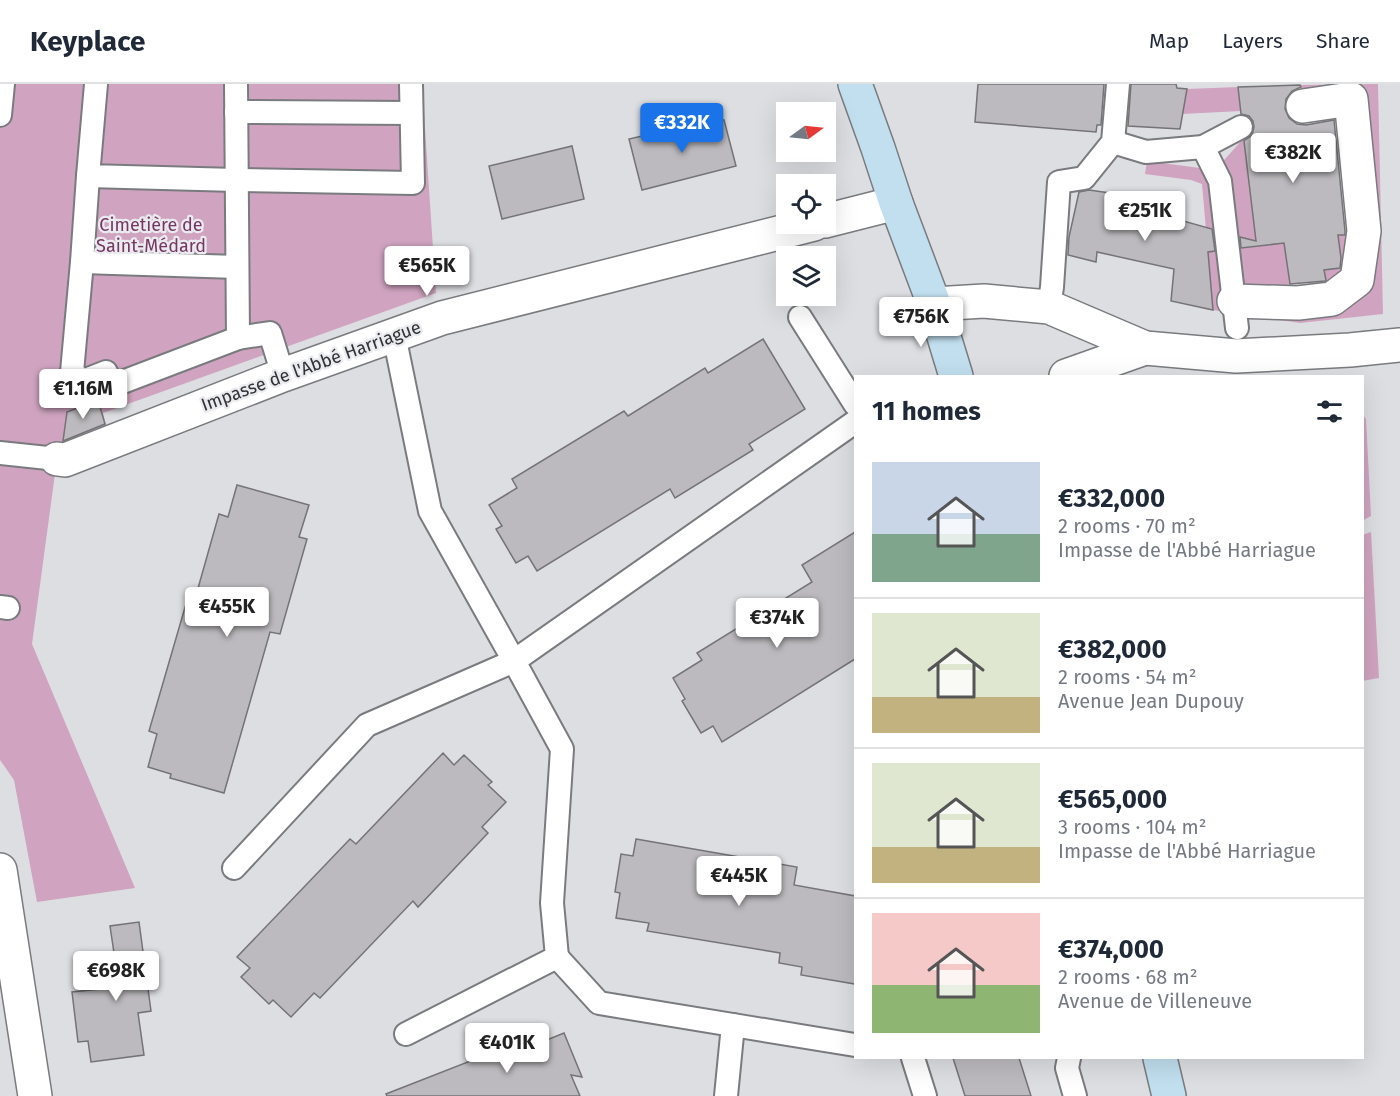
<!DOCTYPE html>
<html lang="en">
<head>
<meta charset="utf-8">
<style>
  body { margin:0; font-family:"Fira Sans",sans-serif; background:#f6f6f7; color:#1f2937; height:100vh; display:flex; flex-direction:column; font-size:22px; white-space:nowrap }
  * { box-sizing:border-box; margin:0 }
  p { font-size:20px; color:#747a83 }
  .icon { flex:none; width:33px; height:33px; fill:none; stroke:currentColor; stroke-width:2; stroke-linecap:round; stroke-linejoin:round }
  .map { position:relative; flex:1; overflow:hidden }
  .details { position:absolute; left:854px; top:291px; width:510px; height:684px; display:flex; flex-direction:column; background:#fff; border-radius:0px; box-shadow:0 6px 24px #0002 }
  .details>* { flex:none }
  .needle { width:39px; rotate:75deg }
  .buttons { position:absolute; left:776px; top:18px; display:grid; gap:12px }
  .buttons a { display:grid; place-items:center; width:60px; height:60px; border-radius:0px; background:#fff; box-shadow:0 6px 24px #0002; font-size:30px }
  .price { position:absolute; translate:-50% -51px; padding:0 14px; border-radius:6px; background:#fff; color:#222; font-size:20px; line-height:39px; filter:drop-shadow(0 2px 3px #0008) }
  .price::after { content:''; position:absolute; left:50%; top:36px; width:18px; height:14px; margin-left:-9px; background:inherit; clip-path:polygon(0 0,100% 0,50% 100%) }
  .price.on { background:#1a73e8; color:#fff }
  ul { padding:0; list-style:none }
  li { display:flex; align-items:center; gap:18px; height:150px; padding:0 18px }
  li+li { border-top:2px solid #e0e1e3 }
  li span { display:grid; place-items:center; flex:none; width:168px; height:120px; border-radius:0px; color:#555 }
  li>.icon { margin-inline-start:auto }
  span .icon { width:72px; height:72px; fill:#fffc; stroke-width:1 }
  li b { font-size:26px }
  h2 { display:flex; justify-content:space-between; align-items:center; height:72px; padding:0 18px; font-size:26px }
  header { display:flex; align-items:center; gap:36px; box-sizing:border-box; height:84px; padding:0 30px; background:#fff; border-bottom:2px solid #e0e1e3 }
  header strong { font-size:28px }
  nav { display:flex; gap:33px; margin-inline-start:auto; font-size:21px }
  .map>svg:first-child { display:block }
  .green { fill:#d0a4c0 }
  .building { fill:#bcbabe; stroke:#747376; stroke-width:1.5 }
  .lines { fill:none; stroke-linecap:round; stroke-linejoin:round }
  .service-casing { stroke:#797b7e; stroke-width:26 }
  .pedestrian-casing { stroke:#797b7e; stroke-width:36 }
  .minor-casing { stroke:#797b7e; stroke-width:36 }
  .tertiary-casing { stroke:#797b7e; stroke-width:36 }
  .secondary-casing { stroke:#797b7e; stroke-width:36 }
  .service { stroke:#fff; stroke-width:22 }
  .pedestrian { stroke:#fff; stroke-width:33 }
  .minor { stroke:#fff; stroke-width:33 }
  .tertiary { stroke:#fff; stroke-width:33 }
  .secondary { stroke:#c1dfef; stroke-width:33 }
  .labels { text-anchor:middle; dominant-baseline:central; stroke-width:4.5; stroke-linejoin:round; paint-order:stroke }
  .park-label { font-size:18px; fill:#773563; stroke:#eaebef }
  .street-label { font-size:18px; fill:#323234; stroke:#eaebef }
</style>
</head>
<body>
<header>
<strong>Keyplace</strong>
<nav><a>Map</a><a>Layers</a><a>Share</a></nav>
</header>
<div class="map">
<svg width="1400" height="1012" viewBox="0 0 1400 1012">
  <rect width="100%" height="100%" fill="#dddee2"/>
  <g class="green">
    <polygon points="0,0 422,0 436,209 103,329 109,353 57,375 32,560 135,804 37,818 14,696 0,676"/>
    <polygon points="1378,0 1383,230 1300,239 1213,226 1202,100 1191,96 1145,90 1147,77 1215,86 1244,54 1257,162 1284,159 1291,202 1326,197 1324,186 1342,183 1338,151 1350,150 1337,34 1303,22 1300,1"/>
    <polygon points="1238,3 1241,27 1182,30 1187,5"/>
    <polygon points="1362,329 1366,335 1371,432 1362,437"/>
    <polygon points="1371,448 1379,594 1362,597 1362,451"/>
  </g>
  <g class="building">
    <polygon points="978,0 1104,0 1101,41 1097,41 1096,48 975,38"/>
    <polygon points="1131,0 1176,0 1177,4 1187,5 1180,45 1128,42"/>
    <polygon points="1300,1 1301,3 1292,7 1286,15 1285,25 1289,34 1297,40 1306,41 1334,36 1345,147 1345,151 1338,151 1341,174 1340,184 1324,186 1326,196 1325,197 1290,200 1284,159 1241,164 1240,153 1256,157 1244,57 1252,51 1254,43 1253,37 1249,32 1241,30 1238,3"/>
    <polygon points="724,36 736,82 642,106 629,55 664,47 665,51"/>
    <polygon points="572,62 584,115 502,135 489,82"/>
    <polygon points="1089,106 1110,109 1115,115 1170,128 1169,133 1212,145 1215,167 1208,168 1213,226 1171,217 1174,185 1097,168 1096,178 1068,171 1069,153 1079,108"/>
    <polygon points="763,255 805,325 749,360 753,366 675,414 670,405 537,487 528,472 516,479 496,445 502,442 489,421 517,404 512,395 624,327 628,332 705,284 708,289"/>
    <polygon points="98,316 105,340 63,357 67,328"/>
    <polygon points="237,401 309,421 299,453 307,455 280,550 270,548 224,709 170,694 171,690 148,683 157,650 149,647 186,520 193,522 219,430 228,433"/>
    <polygon points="855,448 855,575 722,658 713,642 701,649 682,617 685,615 673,594 702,576 697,569 812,498 802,481"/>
    <polygon points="443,669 454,681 464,671 492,698 488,701 506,718 482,743 488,749 418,823 413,817 320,914 314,909 291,933 273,916 269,920 241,893 250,884 237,873 350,755 356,760"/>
    <polygon points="636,755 797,783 794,801 855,812 855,900 801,891 802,883 779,879 780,869 647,847 649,839 616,834 620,809 615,808 621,770 633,772"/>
    <polygon points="139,838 151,927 138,929 144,971 91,978 88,957 78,958 72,908 119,903 110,842"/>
    <polygon points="564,949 582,993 571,991 580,1012 387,1012 386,1010 529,954 532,962"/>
    <polygon points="953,974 1019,974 1031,1012 965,1012"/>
  </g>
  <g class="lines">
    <g class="service-casing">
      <g id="service">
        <polyline points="96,0 88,92 236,96 413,99 411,0"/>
        <polyline points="236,0 238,254"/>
        <polyline points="236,28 411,29"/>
        <polyline points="0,31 3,0"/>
        <polyline points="1113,58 1146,68 1203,63 1241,43"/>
        <polyline points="1203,63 1220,97 1237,244"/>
        <polyline points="88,92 82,178 237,183"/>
        <polyline points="82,178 72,288 83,297 106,288 112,302 238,254 270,249 283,291"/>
        <polyline points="1049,223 1052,203 1059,98 1084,94 1113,58 1118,0"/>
        <polyline points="800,233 855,320"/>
        <polyline points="0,369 57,375"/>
        <polyline points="0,523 8,524"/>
        <polyline points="234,784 367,641 514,577 430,427 394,251"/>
        <polyline points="557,873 599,919 855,961"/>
        <polyline points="406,950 557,873 552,819 562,665 514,577 855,338"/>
        <polyline points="913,974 925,1012"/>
        <polyline points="1069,974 1067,984 1075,1012"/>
        <polyline points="726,1012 733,941"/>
      </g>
    </g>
    <g class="pedestrian-casing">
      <polyline id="pedestrian" points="1234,217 1298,219 1332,215 1357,196 1364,147 1351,15 1303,22"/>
    </g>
    <g class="minor-casing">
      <g id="minor">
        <polyline points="825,137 896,119"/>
        <polyline points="57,375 65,376 283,291 442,234 814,140"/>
        <polyline points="0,786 35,1012"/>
      </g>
    </g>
    <g class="tertiary-casing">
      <g id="tertiary">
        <polyline points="934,220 984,217 1049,223 1145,264 1236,272 1350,266 1400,261"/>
        <polyline points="1066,292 1145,264"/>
      </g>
    </g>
    <g class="secondary-casing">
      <g id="secondary">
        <polyline points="855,0 878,64 896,119 934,220 956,292"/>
        <polyline points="1160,974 1169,1012"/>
      </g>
    </g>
    <use href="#service" class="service"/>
    <use href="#pedestrian" class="pedestrian"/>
    <use href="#minor" class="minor"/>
    <use href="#tertiary" class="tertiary"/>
    <use href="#secondary" class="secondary"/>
  </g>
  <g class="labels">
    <g class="park-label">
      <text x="151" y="141">Cimetière de<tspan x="151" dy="21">Saint-Médard</tspan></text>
    </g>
    <g class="street-label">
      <text transform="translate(311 282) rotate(-20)">Impasse de l'Abbé Harriague</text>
    </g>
  </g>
</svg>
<div class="buttons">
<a><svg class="needle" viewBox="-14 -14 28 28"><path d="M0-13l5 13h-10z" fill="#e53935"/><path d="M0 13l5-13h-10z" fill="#747a83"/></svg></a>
<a><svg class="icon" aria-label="locate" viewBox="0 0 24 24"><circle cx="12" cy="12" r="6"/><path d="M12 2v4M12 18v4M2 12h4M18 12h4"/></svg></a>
<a><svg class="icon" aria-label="layers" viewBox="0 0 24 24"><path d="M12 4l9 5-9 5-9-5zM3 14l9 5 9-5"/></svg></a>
</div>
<b class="price on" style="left:682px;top:70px">€332K</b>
<b class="price" style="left:1293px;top:100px">€382K</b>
<b class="price" style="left:1145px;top:158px">€251K</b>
<b class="price" style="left:427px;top:213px">€565K</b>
<b class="price" style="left:921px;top:264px">€756K</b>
<b class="price" style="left:83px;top:336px">€1.16M</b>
<b class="price" style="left:227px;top:554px">€455K</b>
<b class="price" style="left:777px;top:565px">€374K</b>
<b class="price" style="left:739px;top:823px">€445K</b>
<b class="price" style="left:116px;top:918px">€698K</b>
<b class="price" style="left:507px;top:990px">€401K</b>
<section class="details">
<h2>11 homes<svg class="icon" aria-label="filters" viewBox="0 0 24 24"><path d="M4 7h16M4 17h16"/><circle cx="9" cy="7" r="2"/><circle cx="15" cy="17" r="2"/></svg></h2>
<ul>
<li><span style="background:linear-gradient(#c9d6e8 60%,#7fa58c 0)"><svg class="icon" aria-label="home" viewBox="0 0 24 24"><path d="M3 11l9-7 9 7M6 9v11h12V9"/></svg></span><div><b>€332,000</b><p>2 rooms · 70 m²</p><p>Impasse de l'Abbé Harriague</p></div></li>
<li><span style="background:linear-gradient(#dfe7d0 70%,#c2b280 0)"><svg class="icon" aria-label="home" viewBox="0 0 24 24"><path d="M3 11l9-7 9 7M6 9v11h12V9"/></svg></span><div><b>€382,000</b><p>2 rooms · 54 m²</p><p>Avenue Jean Dupouy</p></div></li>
<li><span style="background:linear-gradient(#dfe7d0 70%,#c2b280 0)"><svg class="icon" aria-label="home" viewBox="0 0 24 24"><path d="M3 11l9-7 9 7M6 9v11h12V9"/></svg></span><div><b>€565,000</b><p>3 rooms · 104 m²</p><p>Impasse de l'Abbé Harriague</p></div></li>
<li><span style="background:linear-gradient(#f6c9c9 60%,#8fb573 0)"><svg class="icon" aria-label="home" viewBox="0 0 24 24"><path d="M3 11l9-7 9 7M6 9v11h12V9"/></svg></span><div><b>€374,000</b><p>2 rooms · 68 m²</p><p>Avenue de Villeneuve</p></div></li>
</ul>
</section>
</div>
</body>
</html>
